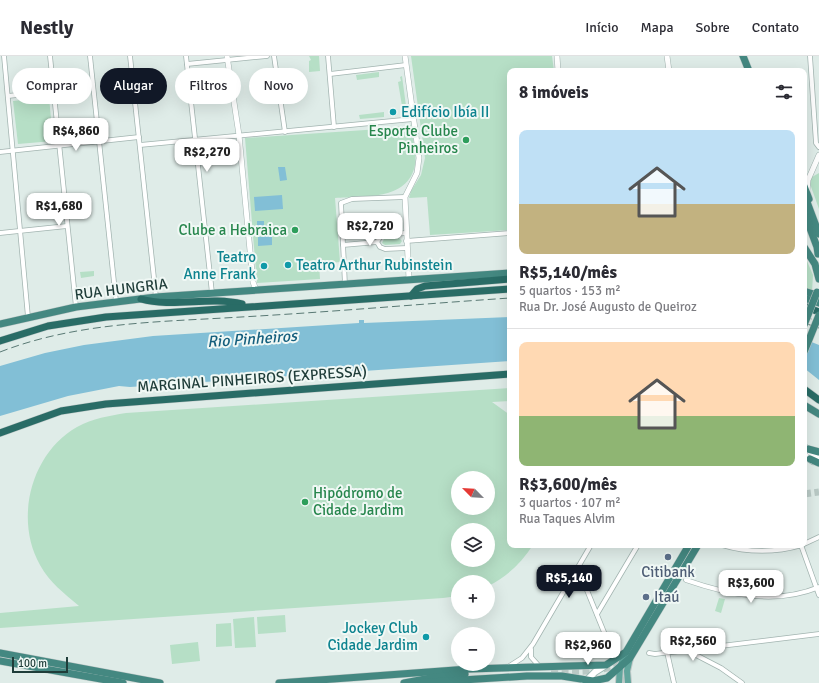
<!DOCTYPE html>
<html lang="pt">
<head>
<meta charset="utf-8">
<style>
  body { margin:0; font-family:Signika,sans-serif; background:#f2f2f3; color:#2b2b33; height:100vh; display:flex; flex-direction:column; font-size:15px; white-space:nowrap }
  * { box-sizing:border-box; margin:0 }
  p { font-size:13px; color:#7c7c81 }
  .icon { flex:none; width:22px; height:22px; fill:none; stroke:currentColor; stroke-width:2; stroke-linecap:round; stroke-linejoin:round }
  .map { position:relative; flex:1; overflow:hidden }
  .panel { position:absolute; left:507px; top:12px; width:300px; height:480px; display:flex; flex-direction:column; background:#fff; border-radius:8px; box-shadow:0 4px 16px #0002 }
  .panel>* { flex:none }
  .hud { position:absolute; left:12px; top:12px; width:380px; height:36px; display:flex; gap:8px }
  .needle { width:26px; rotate:294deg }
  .controls { position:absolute; left:451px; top:415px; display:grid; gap:8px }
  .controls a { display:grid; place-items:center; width:44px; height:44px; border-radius:50%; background:#fff; box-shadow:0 4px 16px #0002; font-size:20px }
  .scale { position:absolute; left:12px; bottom:10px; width:56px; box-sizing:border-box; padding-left:4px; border:2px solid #1f3d39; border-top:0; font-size:11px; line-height:14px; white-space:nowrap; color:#1f3d39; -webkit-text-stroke:3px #f0f8f5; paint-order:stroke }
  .price { position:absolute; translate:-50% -34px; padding:0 9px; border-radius:8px; background:#fff; color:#222; font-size:13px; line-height:26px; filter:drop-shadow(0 1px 2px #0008) }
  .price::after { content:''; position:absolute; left:50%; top:24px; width:12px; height:9px; margin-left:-6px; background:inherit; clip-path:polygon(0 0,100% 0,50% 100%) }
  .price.selected { background:#111827; color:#fff }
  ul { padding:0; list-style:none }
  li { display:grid; align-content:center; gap:8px; height:212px; padding:0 12px }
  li+li { border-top:1px solid #e1e1e2 }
  li span { display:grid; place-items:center; height:124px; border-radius:8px; color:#555 }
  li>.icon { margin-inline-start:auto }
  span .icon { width:72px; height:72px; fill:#fffc; stroke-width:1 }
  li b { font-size:17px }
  h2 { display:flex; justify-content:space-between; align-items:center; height:48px; padding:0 12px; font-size:17px }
  .tag { padding:0 14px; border-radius:18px; background:#fff; box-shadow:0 4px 16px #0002; font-size:14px; line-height:36px }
  .tag.selected { background:#111827; color:#fff }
  header { display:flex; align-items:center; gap:24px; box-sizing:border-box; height:56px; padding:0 20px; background:#fff; border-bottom:1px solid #e1e1e2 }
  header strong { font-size:19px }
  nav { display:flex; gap:22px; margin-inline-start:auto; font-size:14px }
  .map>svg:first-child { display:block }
  .green { fill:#b6dfc6; fill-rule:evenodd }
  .water { fill:#82bfd6 }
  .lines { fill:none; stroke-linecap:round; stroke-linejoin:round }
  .trunk-tunnel { stroke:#b9c9c5; stroke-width:7; stroke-dasharray:7 3.5; stroke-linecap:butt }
  .minor-casing { stroke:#a2b4b0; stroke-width:5.5 }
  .tertiary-casing { stroke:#a2b4b0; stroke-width:6 }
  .secondary-casing { stroke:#9db8b2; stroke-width:8 }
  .primary-casing { stroke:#c0c9c8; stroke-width:8 }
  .trunk-casing { stroke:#c0c9c8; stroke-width:8 }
  .motorway-casing { stroke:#c0c9c8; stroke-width:8 }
  .minor { stroke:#fff; stroke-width:4 }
  .tertiary { stroke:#fff; stroke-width:5 }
  .secondary { stroke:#fff; stroke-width:6 }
  .primary { stroke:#60a59c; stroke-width:6 }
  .trunk { stroke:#448881; stroke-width:7 }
  .motorway { stroke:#296c66; stroke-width:7 }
  .rail { stroke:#597974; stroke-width:1; stroke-dasharray:8 4; stroke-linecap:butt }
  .trunk-bridge-casing { stroke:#c0c9c8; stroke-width:8; stroke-linecap:butt }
  .trunk-bridge { stroke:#448881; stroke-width:7 }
  .culture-dot { fill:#0f9aa8; stroke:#f0f8f5; stroke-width:1.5 }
  .leisure-dot { fill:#2e9e5b; stroke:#f0f8f5; stroke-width:1.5 }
  .service-dot { fill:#5c6f8a; stroke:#f0f8f5; stroke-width:1.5 }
  .labels { text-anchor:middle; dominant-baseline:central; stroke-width:4; stroke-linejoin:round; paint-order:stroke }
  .culture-label { font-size:15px; fill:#0d838f; stroke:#f0f8f5; text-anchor:start }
  .leisure-label { font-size:15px; fill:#27864d; stroke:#f0f8f5; text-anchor:end }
  .street-label { font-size:15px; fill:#1f3d39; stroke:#f0f8f5 }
  .service-label { font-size:15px; fill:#4e5e75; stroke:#f0f8f5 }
  .water-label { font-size:16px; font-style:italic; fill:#155f7d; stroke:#f0f8f5 }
</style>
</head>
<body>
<header>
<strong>Nestly</strong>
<nav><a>Início</a><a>Mapa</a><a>Sobre</a><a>Contato</a></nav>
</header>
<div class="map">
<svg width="819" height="627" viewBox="0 0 819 627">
  <rect width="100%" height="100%" fill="#dfece8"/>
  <g class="green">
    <polygon points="309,0 319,0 320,15 309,16 309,5 311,4"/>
    <polygon points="411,0 552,0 554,15 510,15 510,174 430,179 427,141 409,142 411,135 421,119 425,102"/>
    <polygon points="379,16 379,21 357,24 356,19"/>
    <polygon points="402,20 406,50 402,50 398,26 401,25 400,21"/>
    <polygon points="49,41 53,85 18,88 13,45"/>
    <polygon points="384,56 384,61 360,63 359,59"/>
    <path d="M411,69C412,81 417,97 415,109C408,145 363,140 335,142L340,206L319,208L320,223L257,227L245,82L380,73Z"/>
    <polygon points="819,117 819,153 809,125 812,121"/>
    <polygon points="399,182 402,185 400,188 385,189 382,187 384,183"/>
    <polygon points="804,198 813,219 812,235 804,232"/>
    <polygon points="94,215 94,220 81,222 80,216"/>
    <path d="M510,332V345L492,346L510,359V489H533C521,507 507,521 488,530V526H458V540L443,542L0,572V557L79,550C64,537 50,527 40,509C14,463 31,397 77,371C93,362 109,360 126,357ZM458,422H488V452H458ZM458,474H488V504H458Z"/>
    <polygon points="719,542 725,543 721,557 715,555"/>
    <polygon points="285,559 286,576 258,578 257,561"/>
    <polygon points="254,561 256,591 235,592 233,563"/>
    <polygon points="231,567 232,590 216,591 216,568"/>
    <polygon points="198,586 200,605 172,608 170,589"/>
  </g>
  <g class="water">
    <polygon points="278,111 285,111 287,124 280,125"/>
    <polygon points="282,139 283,153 255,155 254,141"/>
    <polygon points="257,165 264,165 264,169 268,169 268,176 265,176 265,180 272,180 272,189 258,190 258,181 262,181 261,174 257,174"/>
    <polygon points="510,261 510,305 130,331 119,330 68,340 0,360 0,310 45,297 84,289 153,280 359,267 359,264 364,264 364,267"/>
    <polygon points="804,283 819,289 819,324 804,312"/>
  </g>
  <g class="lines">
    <g class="trunk-tunnel">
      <polyline points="804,438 819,436"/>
      <polyline points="623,610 623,627"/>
      <path d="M551,615C577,615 599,618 623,606"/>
    </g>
    <g class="minor-casing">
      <g id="minor">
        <polyline points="4,0 28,261"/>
        <polyline points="50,0 76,251"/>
        <polyline points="90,0 116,245"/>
        <polyline points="130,0 156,241"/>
        <polyline points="186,0 212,237"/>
        <polyline points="274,0 285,76"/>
        <polyline points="328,0 334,71"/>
        <polyline points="810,0 816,87 819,91"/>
        <polyline points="187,8 267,0"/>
        <polyline points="330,18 406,9"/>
        <polyline points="8,40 54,35"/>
        <polyline points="140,89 413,63"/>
        <polyline points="0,96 139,81"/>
        <polyline points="0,177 67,170"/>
        <polyline points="405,177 381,180 377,186 380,191 385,193 407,192"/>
        <polyline points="406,185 510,177"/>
        <polyline points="343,189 377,186"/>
        <polyline points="345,229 341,147 352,143 405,141"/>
        <polyline points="804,488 819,481"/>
        <path d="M722,489C749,497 774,497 802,489"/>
        <polyline points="801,489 819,539"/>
        <polyline points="580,517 608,586"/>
        <path d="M686,524C729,539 776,549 819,531"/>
        <polyline points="597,558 638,489"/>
        <polyline points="531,593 531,601 539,610"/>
        <polyline points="692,594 696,599 721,612 742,627"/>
        <polyline points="667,596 674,627"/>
        <polyline points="649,597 655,598 819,578"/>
        <polyline points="508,611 522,602 533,588 591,489"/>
      </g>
    </g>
    <g class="tertiary-casing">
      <g id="tertiary">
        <polyline points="227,0 239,79 253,226 256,234"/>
        <polyline points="405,0 419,102 417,117 405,141 409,223"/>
        <polyline points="557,0 558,15"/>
        <polyline points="667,0 669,15"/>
        <polyline points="807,135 808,124 819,99"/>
      </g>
    </g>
    <g class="secondary-casing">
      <g id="secondary">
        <polyline points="804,391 819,402"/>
        <polyline points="804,399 813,405"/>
        <polyline points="584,627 595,616 606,609"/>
      </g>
    </g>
    <g class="primary-casing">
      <g id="primary">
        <polyline points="619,627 620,611 626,596"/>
        <polyline points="628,627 627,615 630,602"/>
      </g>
    </g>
    <g class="trunk-casing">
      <g id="trunk">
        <polyline points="743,0 749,15"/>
        <polyline points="804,130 809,143"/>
        <polyline points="804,138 819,178"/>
        <polyline points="804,156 817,191 818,198"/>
        <polyline points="804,191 815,208 819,223"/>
        <polyline points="804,235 819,240"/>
        <polyline points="804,242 819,247"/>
        <polyline points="0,268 76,251 156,241 510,217"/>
        <polyline points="804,349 819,358"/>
        <polyline points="808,393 819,396"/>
        <polyline points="810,403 819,407"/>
        <polyline points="0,597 160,627"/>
        <polyline points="0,605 123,627"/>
        <polyline points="279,627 469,613 606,609 626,596 689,489"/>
        <polyline points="404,627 436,621 465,618"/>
        <polyline points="414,627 527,620 562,620 593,625 607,622 630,602 698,489"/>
      </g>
    </g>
    <g class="motorway-casing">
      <g id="motorway">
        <polyline points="411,240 417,233 425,230 510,223"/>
        <path d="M141,243C173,252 209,240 242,248"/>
        <polyline points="804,250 819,256"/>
        <polyline points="0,285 48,270 106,261 510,233"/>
        <polyline points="804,333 819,344"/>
        <polyline points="0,377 61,355 106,348 510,318"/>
      </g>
    </g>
    <use href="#minor" class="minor"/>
    <use href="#tertiary" class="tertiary"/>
    <use href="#secondary" class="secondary"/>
    <use href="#primary" class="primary"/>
    <use href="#trunk" class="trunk"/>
    <use href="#motorway" class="motorway"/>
    <g class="rail">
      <polyline points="804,260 819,266"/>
      <polyline points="804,267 819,272"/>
      <path d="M0,296C77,266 160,266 241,261C331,256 420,248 510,242"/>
    </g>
    <g class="trunk-bridge-casing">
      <g id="trunk-bridge">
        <polyline points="804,269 817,236"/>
        <polyline points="804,296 819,259"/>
      </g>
    </g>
    <use href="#trunk-bridge" class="trunk-bridge"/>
  </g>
  <g class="culture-dot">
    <circle cx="393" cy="56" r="4"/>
    <circle cx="288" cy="209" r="4"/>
    <circle cx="264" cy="210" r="4"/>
    <circle cx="426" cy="581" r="4"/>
  </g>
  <g class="leisure-dot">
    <circle cx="466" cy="84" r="4"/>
    <circle cx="295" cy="174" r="4"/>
    <circle cx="305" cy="446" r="4"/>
  </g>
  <g class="service-dot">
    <circle cx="668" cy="501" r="4"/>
    <circle cx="646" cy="541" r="4"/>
  </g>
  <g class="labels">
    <g class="culture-label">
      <text x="401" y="56">Edifício Ibía II</text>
      <text x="256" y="201" text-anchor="end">Teatro<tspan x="256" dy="17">Anne Frank</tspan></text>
      <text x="296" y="209">Teatro Arthur Rubinstein</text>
      <text x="418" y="572" text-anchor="end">Jockey Club<tspan x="418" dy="17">Cidade Jardim</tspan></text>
    </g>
    <g class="leisure-label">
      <text x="458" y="75">Esporte Clube<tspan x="458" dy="17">Pinheiros</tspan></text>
      <text x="287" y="174">Clube a Hebraica</text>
      <text x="313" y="437" text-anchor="start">Hipódromo de<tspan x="313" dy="17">Cidade Jardim</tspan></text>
    </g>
    <g class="street-label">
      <text transform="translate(121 233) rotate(-7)">RUA HUNGRIA</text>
      <text transform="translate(252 323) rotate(-4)">MARGINAL PINHEIROS (EXPRESSA)</text>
    </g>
    <g class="service-label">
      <text x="668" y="516">Citibank</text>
      <text x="654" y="541" text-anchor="start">Itaú</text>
    </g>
    <g class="water-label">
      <text transform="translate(252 283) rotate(-4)">Rio Pinheiros</text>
    </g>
  </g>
</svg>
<div class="controls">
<a><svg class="needle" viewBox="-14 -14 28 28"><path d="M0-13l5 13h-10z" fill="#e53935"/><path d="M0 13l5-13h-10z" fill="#7c7c81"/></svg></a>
<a><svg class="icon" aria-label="layers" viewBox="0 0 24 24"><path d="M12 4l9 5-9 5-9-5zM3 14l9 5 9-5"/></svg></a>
<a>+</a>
<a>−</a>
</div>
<div class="scale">100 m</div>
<b class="price" style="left:76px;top:96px">R$4,860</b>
<b class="price" style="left:207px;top:117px">R$2,270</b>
<b class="price" style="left:59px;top:171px">R$1,680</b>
<b class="price" style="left:370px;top:191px">R$2,720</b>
<b class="price selected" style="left:569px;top:543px">R$5,140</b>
<b class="price" style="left:751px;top:548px">R$3,600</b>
<b class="price" style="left:693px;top:606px">R$2,560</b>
<b class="price" style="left:588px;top:610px">R$2,960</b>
<div class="hud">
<a class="tag">Comprar</a>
<a class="tag selected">Alugar</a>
<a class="tag">Filtros</a>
<a class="tag">Novo</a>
</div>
<section class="panel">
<h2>8 imóveis<svg class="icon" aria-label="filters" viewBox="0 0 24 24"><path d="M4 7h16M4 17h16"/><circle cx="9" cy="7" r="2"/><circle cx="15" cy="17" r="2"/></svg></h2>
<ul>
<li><span style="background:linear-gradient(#bfe0f5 60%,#c2b280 0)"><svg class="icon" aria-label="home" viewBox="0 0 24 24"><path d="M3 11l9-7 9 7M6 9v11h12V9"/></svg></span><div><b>R$5,140/mês</b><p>5 quartos · 153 m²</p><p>Rua Dr. José Augusto de Queiroz</p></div></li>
<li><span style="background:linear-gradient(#ffd9b3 60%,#8fb573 0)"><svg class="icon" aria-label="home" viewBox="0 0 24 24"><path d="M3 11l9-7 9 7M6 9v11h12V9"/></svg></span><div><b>R$3,600/mês</b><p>3 quartos · 107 m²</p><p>Rua Taques Alvim</p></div></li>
</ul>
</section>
</div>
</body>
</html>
